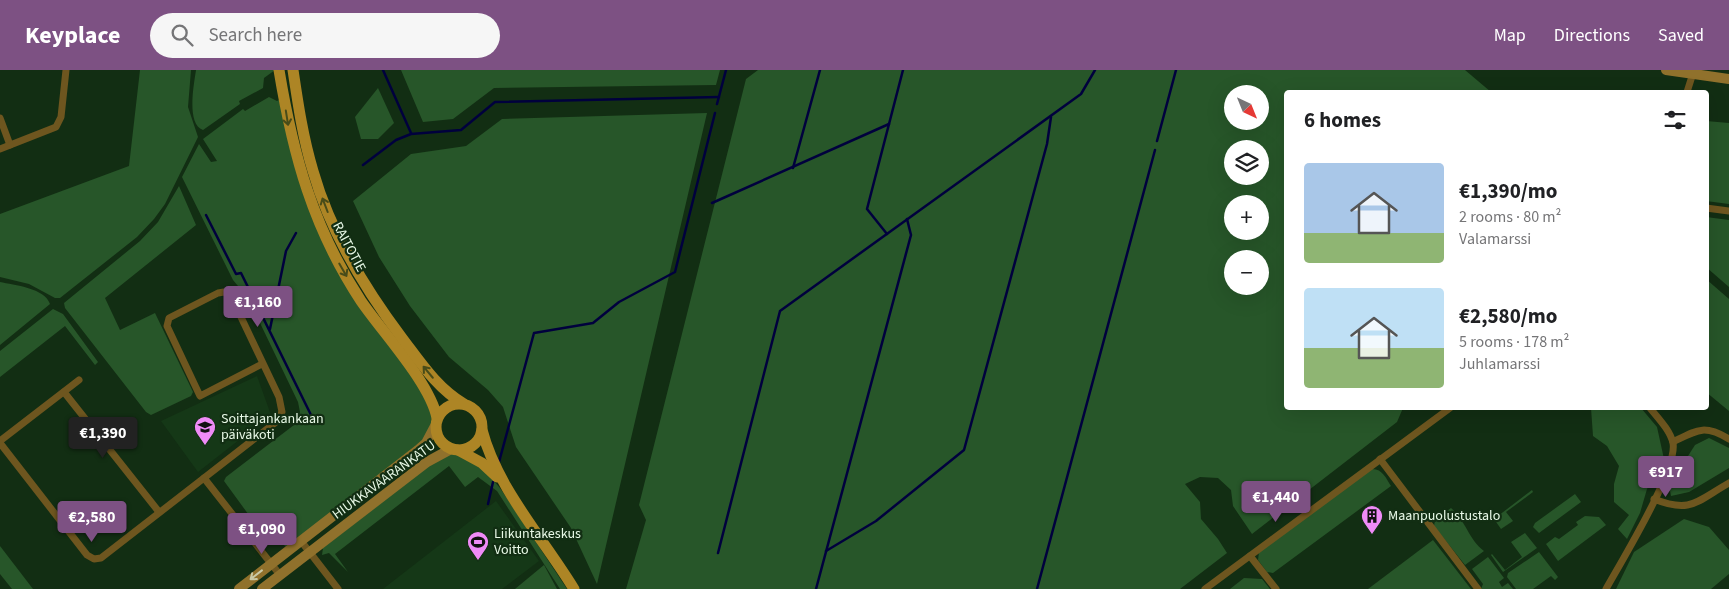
<!DOCTYPE html>
<html lang="en">
<head>
<meta charset="utf-8">
<style>
  body { margin:0; font-family:"Source Sans 3",sans-serif; background:#f6f6f6; color:#202124; height:100vh; display:flex; flex-direction:column; font-size:19px; white-space:nowrap }
  * { box-sizing:border-box; margin:0 }
  p { font-size:16px; color:#757577 }
  .icon { flex:none; width:28px; height:28px; fill:none; stroke:currentColor; stroke-width:2; stroke-linecap:round; stroke-linejoin:round }
  .map { position:relative; flex:1; overflow:hidden }
  .sheet { position:absolute; left:1284px; top:20px; width:425px; height:320px; display:flex; flex-direction:column; background:#fff; border-radius:5px; box-shadow:0 5px 20px #0002 }
  .sheet>* { flex:none }
  .needle { width:32px; rotate:137deg }
  .controls { position:absolute; left:1224px; top:15px; display:grid; gap:10px }
  .controls a { display:grid; place-items:center; width:45px; height:45px; border-radius:50%; background:#fff; box-shadow:0 5px 20px #0002; font-size:25px }
  .price { position:absolute; translate:-50% -42px; padding:0 11px; border-radius:5px; background:#7d5183; color:#fff; font-size:16px; line-height:32px; filter:drop-shadow(0 1px 2px #0008) }
  .price::after { content:''; position:absolute; left:50%; top:30px; width:15px; height:11px; margin-left:-8px; background:inherit; clip-path:polygon(0 0,100% 0,50% 100%) }
  .price.on { background:#222; color:#fff }
  ul { padding:0; list-style:none }
  li { display:flex; align-items:center; gap:15px; height:125px; padding:0 20px }
  li span { display:grid; place-items:center; flex:none; width:140px; height:100px; border-radius:5px; color:#555 }
  li>.icon { margin-inline-start:auto }
  span .icon { width:60px; height:60px; fill:#fffc; stroke-width:1 }
  li b { font-size:21px }
  h2 { display:flex; justify-content:space-between; align-items:center; height:60px; padding:0 20px; font-size:21px }
  header { display:flex; align-items:center; gap:30px; box-sizing:border-box; height:70px; padding:0 25px; background:#7d5183; color:#fff }
  header strong { font-size:24px }
  nav { display:flex; gap:28px; margin-inline-start:auto; font-size:18px }
  .search { width:350px; height:45px; background:#f6f6f6; display:flex; align-items:center; gap:12px; box-sizing:border-box; padding:0 18px; border-radius:28px; color:#757577; font-size:19px }
  .map>svg:first-child { display:block }
  .built { fill:#153817 }
  .green { fill:#275629; fill-rule:evenodd }
  .lines { fill:none; stroke-linecap:round; stroke-linejoin:round }
  .stream { stroke:#00003d; stroke-width:2.5 }
  .street { stroke:#6e561f; stroke-width:7 }
  .secondary { stroke:#90712c; stroke-width:10 }
  .primary { stroke:#ad8525; stroke-width:11 }
  .oneway { stroke:#484c19 }
  .oneway2 { stroke:#c9c9a6 }
  .labels { text-anchor:middle; dominant-baseline:central; stroke-width:4.5; stroke-linejoin:round; paint-order:stroke }
  .street-label { font-size:14px; fill:#e8f9e7; stroke:#122e13 }
  .poi-label { font-size:14px; fill:#e8f9e7; stroke:#122e13; text-anchor:start }
</style>
</head>
<body>
<header>
<strong>Keyplace</strong>
<div class="search"><svg class="icon" aria-label="search" viewBox="0 0 24 24"><circle cx="10" cy="10" r="6"/><path d="M15 15l6 6"/></svg>Search here</div>
<nav><a>Map</a><a>Directions</a><a>Saved</a></nav>
</header>
<div class="map">
<svg width="1729" height="519" viewBox="0 0 1729 519">
  <rect width="100%" height="100%" fill="#122e13"/>
  <g class="built">
    <polygon points="257,306 271,345 198,402 161,351"/>
    <polygon points="496,431 539,491 502,519 383,519"/>
  </g>
  <g class="green">
    <polygon points="140,0 191,0 188,37 198,67 165,134 154,149 137,167 60,228 55,228 29,214 0,207 0,144 129,96"/>
    <path d="M196,0H275L264,8L263,18L239,31L240,34L203,60C186,54 194,14 196,0Z"/>
    <polygon points="401,0 720,0 716,15 494,18 453,49 423,52"/>
    <path d="M758,0H1465L1491,22H1286V338H1403L1397,352L1252,464L1233,436L1231,420L1218,408L1200,407L1185,414L1200,432L1201,449L1218,469L1227,483L1180,519H626L646,450L639,435L746,9ZM1232,24H1260V51H1232ZM1232,79H1260V106H1232ZM1232,134H1260V161H1232ZM1232,189H1260V216H1232Z"/>
    <polygon points="378,18 394,53 378,69 361,69 355,47"/>
    <polygon points="269,27 277,31 279,30 314,148 419,316 434,348 428,364 415,379 287,478 280,471 270,474 224,411 226,407 294,355 300,342 298,332 248,228 233,210 182,107 199,74 211,92 217,91 203,69 243,39 245,41"/>
    <polygon points="707,43 597,514 571,458 516,377 503,337 488,320 449,287 410,236 379,187 353,131 411,84 466,76 502,49"/>
    <polygon points="1706,51 1729,53 1729,134 1706,131"/>
    <polygon points="179,116 196,155 105,228 120,260 155,243 193,322 191,326 151,345 146,342 65,238 64,233 140,171 158,152"/>
    <polygon points="1706,147 1729,150 1729,217 1706,197"/>
    <polygon points="1706,209 1729,229 1729,341 1706,322"/>
    <path d="M0,212C14,215 45,218 50,234L0,275Z"/>
    <polygon points="53,239 63,244 98,292 95,295 65,256 0,307 0,281"/>
    <polygon points="1591,338 1641,338 1657,357 1664,389 1647,419 1640,443 1627,469 1618,459 1629,445 1614,432 1614,414 1619,396 1607,376 1593,366"/>
    <polygon points="1709,368 1729,378 1729,398 1689,422 1671,426 1669,416 1695,375"/>
    <polygon points="454,383 482,397 500,418 567,519 560,519 497,421 478,407 465,417 449,396 335,484 348,502 329,483 322,485 323,478 439,388"/>
    <path d="M1371,399C1382,398 1386,408 1391,416L1273,503L1267,502L1258,490L1259,482Z"/>
    <polygon points="1532,420 1533,422 1506,442 1513,451 1501,459 1494,449"/>
    <polygon points="1575,424 1581,432 1539,463 1533,457 1535,453"/>
    <path d="M1451,438C1466,451 1469,470 1484,481L1465,495L1434,456L1435,450Z"/>
    <polygon points="1585,446 1599,447 1606,455 1558,491 1546,474 1555,467 1559,469 1578,455 1576,452"/>
    <polygon points="1684,449 1709,457 1729,480 1729,504 1711,519 1616,519 1634,482"/>
    <polygon points="1525,463 1537,478 1503,502 1491,485 1492,484 1505,500 1522,487 1511,472"/>
    <polygon points="1433,470 1471,519 1368,519"/>
    <polygon points="0,476 33,519 12,519 0,504"/>
    <polygon points="1539,482 1558,507 1555,510 1551,506 1533,519 1516,519 1507,507 1508,503"/>
    <polygon points="1488,487 1504,508 1499,512 1502,517 1508,513 1513,519 1481,519 1483,514 1472,499"/>
    <polygon points="544,495 557,519 515,519"/>
    <polygon points="1244,508 1262,509 1270,519 1230,519"/>
  </g>
  <g class="lines">
    <g class="stream">
      <polyline points="383,0 411,63"/>
      <polyline points="717,34 726,0"/>
      <polyline points="1157,71 1176,0"/>
      <polyline points="363,95 396,70 411,64 461,60 495,32 719,27"/>
      <polyline points="793,98 820,0"/>
      <polyline points="712,133 889,54"/>
      <polyline points="206,145 236,204 241,203 312,347"/>
      <polyline points="887,164 867,139 903,0"/>
      <polyline points="270,259 286,181 296,163"/>
      <polyline points="499,392 534,263 593,253 619,232 675,202 715,43"/>
      <polyline points="488,434 493,412"/>
      <polyline points="826,481 876,451 964,380 1047,74 1051,47"/>
      <polyline points="718,483 780,241 1081,24 1095,0"/>
      <polyline points="816,519 911,165 907,149"/>
      <polyline points="1037,519 1155,80"/>
    </g>
    <g class="street">
      <polyline points="1687,22 1694,0"/>
      <polyline points="0,48 10,75"/>
      <polyline points="0,79 56,57 61,47 66,0"/>
      <polyline points="1706,138 1729,141"/>
      <polyline points="262,294 200,326 167,256 169,248 218,223 224,222 231,226 279,327 282,342 276,352 204,408 280,505"/>
      <polyline points="64,322 159,442"/>
      <polyline points="0,371 79,310"/>
      <path d="M1673,372C1697,360 1704,354 1729,369"/>
      <polyline points="0,373 87,485 94,489 101,488 204,408"/>
      <polyline points="1380,389 1478,519"/>
      <path d="M1654,429C1691,444 1697,431 1729,413"/>
      <polyline points="301,471 338,519"/>
      <polyline points="1250,486 1276,519"/>
      <polyline points="1205,519 1450,338"/>
      <path d="M1606,519C1621,492 1678,399 1673,373C1670,360 1658,348 1650,338"/>
    </g>
    <g class="secondary">
      <polyline points="1666,0 1729,9"/>
      <polyline points="239,519 418,380 426,373 436,354"/>
      <polyline points="262,519 427,392 451,379"/>
    </g>
    <g class="primary">
      <path d="M279,0C293,85 313,158 361,231C383,263 430,313 437,348"/>
      <path d="M293,0C298,34 303,68 313,101C330,161 365,219 402,268C421,293 437,318 464,334"/>
      <circle cx="459" cy="357" r="23"/>
      <path d="M482,360C497,418 543,468 574,519"/>
      <polyline points="458,380 482,393 497,407"/>
    </g>
  </g>
  <defs><path id="oneway-shaft" d="M-6 0H5M1.5-3L5.5 0L1.5 3" fill="none" stroke-width="1.6" stroke-linecap="round" stroke-linejoin="round" transform="scale(1.25)"/></defs>
  <g class="oneway">
    <use href="#oneway-shaft" transform="translate(287 48) rotate(81)"/>
    <use href="#oneway-shaft" transform="translate(325 135) rotate(-111)"/>
    <use href="#oneway-shaft" transform="translate(343 200) rotate(60)"/>
    <use href="#oneway-shaft" transform="translate(428 302) rotate(-130)"/>
  </g>
  <use class="oneway2" href="#oneway-shaft" transform="translate(256 505) rotate(142)"/>
  <defs>
    <g id="school-pin" transform="scale(1.125)"><path d="M0 17L-7.5 6A9.5 9.5 0 1 1 7.5 6Z" fill="#ef8bf7" stroke="#122e13"/><path d="M0-5L7-2L0 1L-7-2ZM-4 1L0 2.5L4 1V4Q0 6-4 4Z" fill="#111"/></g>
    <g id="building-pin" transform="scale(1.125)"><path d="M0 17L-7.5 6A9.5 9.5 0 1 1 7.5 6Z" fill="#ef8bf7" stroke="#122e13"/><path d="M-4-6H4V6H1V3H-1V6H-4ZM-2.5-4.3h1.7v1.8h-1.7ZM.8-4.3h1.7v1.8H.8ZM-2.5-1h1.7V.8h-1.7ZM.8-1h1.7V.8H.8Z" fill="#111"/></g>
    <g id="stadium-pin" transform="scale(1.125)"><path d="M0 17L-7.5 6A9.5 9.5 0 1 1 7.5 6Z" fill="#ef8bf7" stroke="#122e13"/><path d="M0-5a6.5 5 0 1 0 0 10a6.5 5 0 1 0 0-10ZM-3.5-1.8h7v3.6h-7Z" fill="#111"/></g>
  </defs>
  <g fill-rule="evenodd">
    <use href="#school-pin" x="205" y="357"/>
    <use href="#building-pin" x="1372" y="446"/>
    <use href="#stadium-pin" x="478" y="472"/>
  </g>
  <g class="labels">
    <g class="street-label">
      <text transform="translate(349 177) rotate(62)">RAITOTIE</text>
      <text transform="translate(384 410) rotate(-36)">HIUKKAVAARANKATU</text>
    </g>
    <g class="poi-label">
      <text x="221" y="349">Soittajankankaan<tspan x="221" dy="16">päiväkoti</tspan></text>
      <text x="1388" y="446">Maanpuolustustalo</text>
      <text x="494" y="464">Liikuntakeskus<tspan x="494" dy="16">Voitto</tspan></text>
    </g>
  </g>
</svg>
<div class="controls">
<a><svg class="needle" viewBox="-14 -14 28 28"><path d="M0-13l5 13h-10z" fill="#e53935"/><path d="M0 13l5-13h-10z" fill="#757577"/></svg></a>
<a><svg class="icon" aria-label="layers" viewBox="0 0 24 24"><path d="M12 4l9 5-9 5-9-5zM3 14l9 5 9-5"/></svg></a>
<a>+</a>
<a>−</a>
</div>
<b class="price" style="left:258px;top:258px">€1,160</b>
<b class="price on" style="left:103px;top:389px">€1,390</b>
<b class="price" style="left:1666px;top:428px">€917</b>
<b class="price" style="left:1276px;top:453px">€1,440</b>
<b class="price" style="left:92px;top:473px">€2,580</b>
<b class="price" style="left:262px;top:485px">€1,090</b>
<section class="sheet">
<h2>6 homes<svg class="icon" aria-label="filters" viewBox="0 0 24 24"><path d="M4 7h16M4 17h16"/><circle cx="9" cy="7" r="2"/><circle cx="15" cy="17" r="2"/></svg></h2>
<ul>
<li><span style="background:linear-gradient(#a9c7e8 70%,#8fb573 0)"><svg class="icon" aria-label="home" viewBox="0 0 24 24"><path d="M3 11l9-7 9 7M6 9v11h12V9"/></svg></span><div><b>€1,390/mo</b><p>2 rooms · 80 m²</p><p>Valamarssi</p></div></li>
<li><span style="background:linear-gradient(#bfe0f5 60%,#8fb573 0)"><svg class="icon" aria-label="home" viewBox="0 0 24 24"><path d="M3 11l9-7 9 7M6 9v11h12V9"/></svg></span><div><b>€2,580/mo</b><p>5 rooms · 178 m²</p><p>Juhlamarssi</p></div></li>
</ul>
</section>
</div>
</body>
</html>
